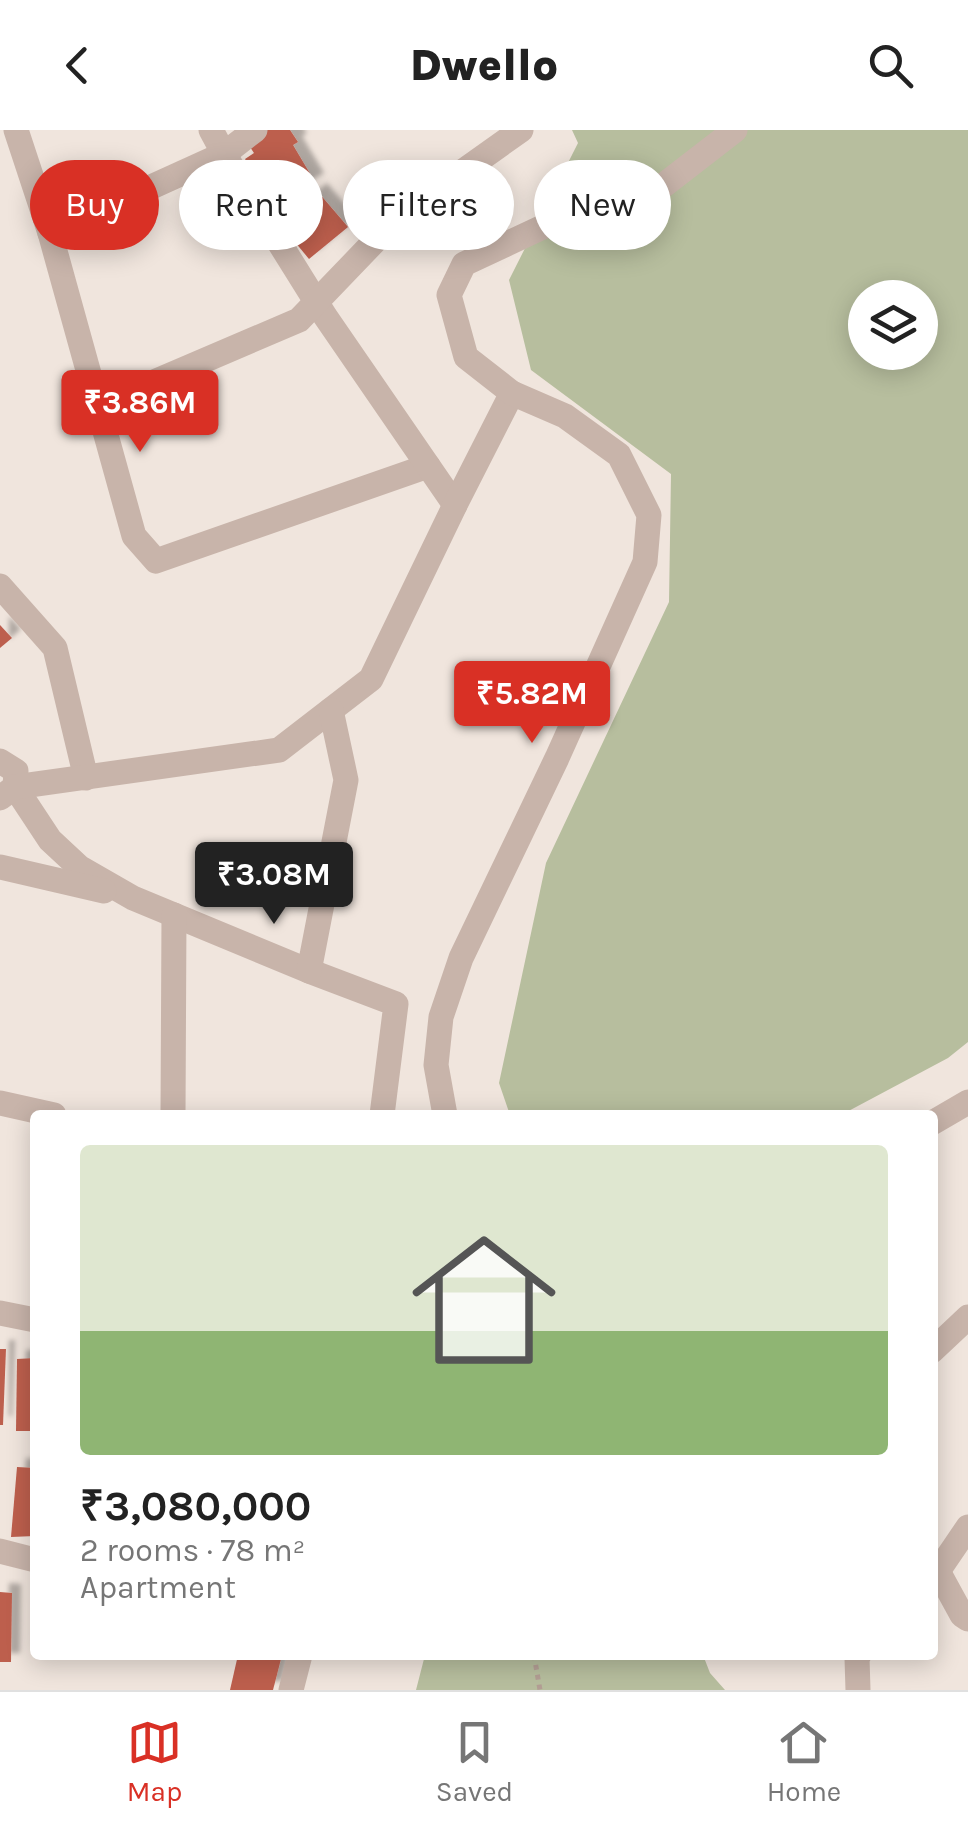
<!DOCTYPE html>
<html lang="en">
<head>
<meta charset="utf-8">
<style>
  body { margin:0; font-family:Karla,sans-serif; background:#f6f6f6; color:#222; height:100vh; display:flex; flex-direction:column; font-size:38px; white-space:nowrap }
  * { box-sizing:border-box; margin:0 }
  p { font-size:32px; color:#767676 }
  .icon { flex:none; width:55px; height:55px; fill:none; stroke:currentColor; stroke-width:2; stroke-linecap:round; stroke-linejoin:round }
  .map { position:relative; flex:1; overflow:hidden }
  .side { position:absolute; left:30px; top:980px; width:908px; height:550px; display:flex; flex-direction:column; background:#fff; border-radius:10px; box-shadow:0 5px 25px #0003 }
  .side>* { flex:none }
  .top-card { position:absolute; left:30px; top:30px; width:910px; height:90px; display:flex; gap:20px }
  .tools { position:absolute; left:848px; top:150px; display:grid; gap:20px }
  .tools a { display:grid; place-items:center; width:90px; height:90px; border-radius:50%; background:#fff; box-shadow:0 5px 25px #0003; font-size:50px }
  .price { position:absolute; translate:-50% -85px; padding:0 22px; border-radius:10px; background:#d93025; color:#fff; font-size:32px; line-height:65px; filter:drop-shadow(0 2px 5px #0008) }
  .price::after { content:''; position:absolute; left:50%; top:60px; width:30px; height:22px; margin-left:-15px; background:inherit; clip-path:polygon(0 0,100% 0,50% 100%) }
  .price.on { background:#222; color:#fff }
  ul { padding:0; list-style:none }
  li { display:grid; align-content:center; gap:20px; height:530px; padding:0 50px }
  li+li { border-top:2px solid #e0e0e0 }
  li span { display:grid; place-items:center; height:310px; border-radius:10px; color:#555 }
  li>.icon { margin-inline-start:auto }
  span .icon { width:180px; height:180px; fill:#fffc; stroke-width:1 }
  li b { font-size:42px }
  .chip { padding:0 35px; border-radius:45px; background:#fff; box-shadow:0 5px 25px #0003; font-size:35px; line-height:90px }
  .chip.on { background:#d93025; color:#fff }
  header { display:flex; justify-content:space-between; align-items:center; height:130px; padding:0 50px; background:#fff; font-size:45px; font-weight:800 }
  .tabs { display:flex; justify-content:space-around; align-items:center; height:140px; border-top:2px solid #e0e0e0; background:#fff; font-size:28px; color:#767676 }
  .tabs a { display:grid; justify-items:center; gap:5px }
  .tabs .on { color:#d93025 }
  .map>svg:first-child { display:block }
  .green { fill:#b7be9e; fill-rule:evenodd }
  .building { fill:#bd5e4e; filter:url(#shadow) }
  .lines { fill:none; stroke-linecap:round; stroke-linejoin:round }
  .path { stroke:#b39e94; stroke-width:5; stroke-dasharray:5 5; stroke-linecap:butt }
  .minor { stroke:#c8b4aa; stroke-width:25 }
</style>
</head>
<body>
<header><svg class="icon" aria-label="back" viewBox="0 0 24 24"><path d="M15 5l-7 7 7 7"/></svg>Dwello<svg class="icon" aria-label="search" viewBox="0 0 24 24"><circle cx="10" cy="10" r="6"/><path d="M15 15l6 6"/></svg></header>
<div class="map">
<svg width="968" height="1560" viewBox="0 0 968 1560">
  <defs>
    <filter id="shadow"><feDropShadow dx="9" dy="-9" stdDeviation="2.5" flood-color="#0004"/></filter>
  </defs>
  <rect width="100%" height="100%" fill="#f0e5dd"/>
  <g class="green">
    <path d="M572,0H968V912L948,928L841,985H510L499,953L546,733L669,472L671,344L531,240L509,150L578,13ZM865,168H920V222H865Z"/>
    <polygon points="425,1525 703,1525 710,1543 725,1560 416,1560"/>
  </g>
  <g class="building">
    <polygon points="265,0 290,0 298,12 293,15 315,52 274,76 245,29 254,23 246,11"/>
    <polygon points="318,62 348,97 309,129 280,94"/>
    <polygon points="0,495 12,508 0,518"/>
    <polygon points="0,1219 6,1219 3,1295 0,1295"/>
    <polygon points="35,1228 35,1301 16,1301 17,1229"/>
    <polygon points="17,1337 35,1338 35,1406 11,1407"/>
    <polygon points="0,1462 12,1463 11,1532 0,1532"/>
    <polygon points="238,1525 282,1525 273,1560 230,1560"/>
  </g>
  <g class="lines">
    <polyline class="path" points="534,1525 540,1560"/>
    <g class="minor">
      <polyline points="16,0 50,103 134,406 156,431 428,336"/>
      <polyline points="211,0 224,24 325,186 455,375"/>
      <polyline points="50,103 224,24 255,0"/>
      <polyline points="98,276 299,190 396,89 521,0"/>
      <polyline points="0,456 55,518 86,648"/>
      <polyline points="0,631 16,641 15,657 50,710 79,737 133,768 309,841 396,874 382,985"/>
      <polyline points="0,668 15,657 279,620 371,549 455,375 512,263"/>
      <polyline points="0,737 104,761"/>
      <polyline points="309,841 346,650 331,580"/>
      <polyline points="0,973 54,985"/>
      <polyline points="173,985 174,785"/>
      <polyline points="445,985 436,935 441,887 461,828 557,628 645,432 649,385 619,325 565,286 512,263 466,227 449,165 464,134 564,87 655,62 735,0"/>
      <polyline points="932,993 968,972"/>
      <polyline points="0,1183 35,1190"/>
      <polyline points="932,1221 968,1187"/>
      <polyline points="0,1421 35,1430"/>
      <polyline points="932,1440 939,1443 962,1485 968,1489"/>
      <polyline points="932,1450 968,1397"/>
      <polyline points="291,1560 300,1525"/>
      <polyline points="858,1560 857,1528 859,1525"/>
    </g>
  </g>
</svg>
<div class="tools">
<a><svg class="icon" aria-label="layers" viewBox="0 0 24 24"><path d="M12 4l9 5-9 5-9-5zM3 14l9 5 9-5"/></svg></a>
</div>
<b class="price" style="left:140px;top:325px">₹3.86M</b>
<b class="price" style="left:532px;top:616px">₹5.82M</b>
<b class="price on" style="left:274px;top:797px">₹3.08M</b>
<div class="top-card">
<a class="chip on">Buy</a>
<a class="chip">Rent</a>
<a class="chip">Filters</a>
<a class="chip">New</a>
</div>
<section class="side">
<ul>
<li><span style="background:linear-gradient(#dfe7d0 60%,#8fb573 0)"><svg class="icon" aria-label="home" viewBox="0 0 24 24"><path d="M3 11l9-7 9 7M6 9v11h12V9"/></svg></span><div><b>₹3,080,000</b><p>2 rooms · 78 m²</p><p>Apartment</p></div></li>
</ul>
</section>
</div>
<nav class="tabs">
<a class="on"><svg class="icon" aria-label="map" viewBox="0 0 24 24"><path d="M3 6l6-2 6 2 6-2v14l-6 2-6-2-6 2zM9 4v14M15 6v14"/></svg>Map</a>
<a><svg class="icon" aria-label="saved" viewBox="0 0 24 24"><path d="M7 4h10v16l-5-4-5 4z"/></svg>Saved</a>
<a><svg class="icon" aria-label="home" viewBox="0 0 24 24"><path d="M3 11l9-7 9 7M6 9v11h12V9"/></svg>Home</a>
</nav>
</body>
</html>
